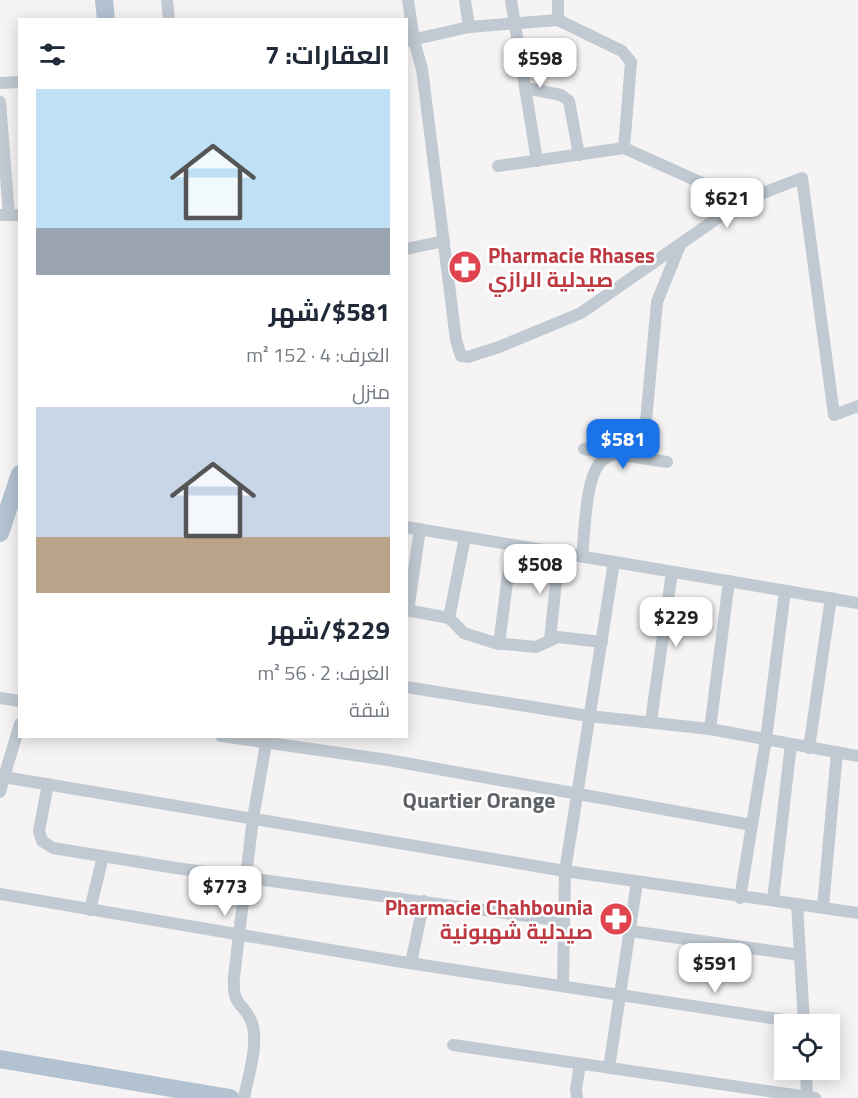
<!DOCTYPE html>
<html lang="ar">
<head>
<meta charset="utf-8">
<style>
  body { margin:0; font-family:"Titillium Web",Cairo,sans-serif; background:#f6f6f7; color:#1f2937; direction:rtl; height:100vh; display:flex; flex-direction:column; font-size:22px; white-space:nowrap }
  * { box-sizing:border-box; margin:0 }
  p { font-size:20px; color:#747a83 }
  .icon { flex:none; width:33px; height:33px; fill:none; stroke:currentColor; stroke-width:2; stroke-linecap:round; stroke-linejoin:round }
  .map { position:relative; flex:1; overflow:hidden; direction:ltr }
  .drawer { position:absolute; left:18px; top:18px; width:390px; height:720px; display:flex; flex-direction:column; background:#fff; border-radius:0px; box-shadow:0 3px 15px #0003; direction:rtl }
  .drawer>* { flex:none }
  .buttons { position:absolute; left:774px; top:1014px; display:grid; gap:12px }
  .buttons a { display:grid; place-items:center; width:66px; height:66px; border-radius:0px; background:#fff; box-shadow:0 3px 15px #0003; font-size:30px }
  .price { position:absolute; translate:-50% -51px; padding:0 14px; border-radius:12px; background:#fff; color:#222; font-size:20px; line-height:39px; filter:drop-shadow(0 2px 3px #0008) }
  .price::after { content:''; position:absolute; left:50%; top:36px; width:18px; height:14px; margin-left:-9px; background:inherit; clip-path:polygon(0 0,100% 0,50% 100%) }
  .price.on { background:#1a73e8; color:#fff }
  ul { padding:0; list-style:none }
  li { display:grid; align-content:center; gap:12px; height:318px; padding:0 18px }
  li span { display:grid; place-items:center; height:186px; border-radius:0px; color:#555 }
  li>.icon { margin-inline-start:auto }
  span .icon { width:108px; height:108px; fill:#fffc; stroke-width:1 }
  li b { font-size:26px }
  h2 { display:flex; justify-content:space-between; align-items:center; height:72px; padding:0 18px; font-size:26px }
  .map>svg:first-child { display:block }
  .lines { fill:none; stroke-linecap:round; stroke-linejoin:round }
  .street { stroke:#c1cad2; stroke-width:12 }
  .primary { stroke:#b3c2d1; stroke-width:18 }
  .labels { text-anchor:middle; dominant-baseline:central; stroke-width:5; stroke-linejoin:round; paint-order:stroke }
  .health-label { font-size:21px; font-weight:bold; fill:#be3a42; stroke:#fff; text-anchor:start }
  .neighbourhood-label { font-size:22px; font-weight:bold; fill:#5f6368; stroke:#fff }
</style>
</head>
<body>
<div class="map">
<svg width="858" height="1098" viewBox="0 0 858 1098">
  <rect width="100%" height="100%" fill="#f5f3f3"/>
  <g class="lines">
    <g class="street">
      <polyline points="167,0 169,20"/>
      <polyline points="408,0 414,41 422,69 456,340 461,356 468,357 499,347 581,313 742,201 802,178 834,415 858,406"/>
      <polyline points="465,0 469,27"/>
      <polyline points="511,0 537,161"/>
      <polyline points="558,20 558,0"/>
      <polyline points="407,41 469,27 558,20 622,51 631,62 624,148 742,201"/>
      <polyline points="0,83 20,82"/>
      <polyline points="525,88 561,95 569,101 579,155"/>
      <polyline points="0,102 9,215"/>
      <polyline points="498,166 624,148"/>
      <polyline points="0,215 20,215"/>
      <polyline points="406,249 444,241"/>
      <polyline points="584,449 667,462"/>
      <polyline points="406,527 858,603"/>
      <path d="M582,556C585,532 585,483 599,464C611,449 638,450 645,432L657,302L680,245"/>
      <polyline points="406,610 449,618 465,537"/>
      <polyline points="408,611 420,529"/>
      <polyline points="449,618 464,633 495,643 536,647 558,637 602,642"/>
      <polyline points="550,640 559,553"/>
      <polyline points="499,644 512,545"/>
      <polyline points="406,687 589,716 710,729 858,756"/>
      <polyline points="0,698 20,701"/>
      <polyline points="651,721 672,572"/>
      <polyline points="20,724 4,777 565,871 797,904"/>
      <polyline points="710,729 729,581"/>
      <polyline points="221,736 388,760 752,825"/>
      <polyline points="809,748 831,598"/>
      <polyline points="48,784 39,831 42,841 53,848 176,868 563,921"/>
      <polyline points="0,792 4,777"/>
      <polyline points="0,894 396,961 804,1023"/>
      <polyline points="740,898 766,739 785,591"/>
      <polyline points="773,900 791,744"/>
      <polyline points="823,907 837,752"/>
      <polyline points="90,910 103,856"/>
      <polyline points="630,931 800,955"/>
      <polyline points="411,963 424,901"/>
      <polyline points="563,985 565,871 614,562"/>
      <polyline points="804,1024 797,904 858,913"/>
      <polyline points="453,1045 815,1098"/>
      <polyline points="609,1068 637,882"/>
      <polyline points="806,1070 807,1097"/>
      <path d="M244,1098C248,1076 259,1045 252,1023C244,1001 232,1009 234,977L253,818L267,738"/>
      <polyline points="577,1098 576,1089 580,1064"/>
    </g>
    <g class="primary">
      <polyline points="104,0 106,20"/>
      <polyline points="0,533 20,474"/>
      <polyline points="0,1059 230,1098"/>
    </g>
  </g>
  <defs>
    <g id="pharmacy-disc" transform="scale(1.725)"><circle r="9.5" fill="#e0444e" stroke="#fff"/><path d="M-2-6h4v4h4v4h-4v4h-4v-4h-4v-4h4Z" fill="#fff"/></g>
  </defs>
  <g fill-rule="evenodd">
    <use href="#pharmacy-disc" x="465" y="267"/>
    <use href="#pharmacy-disc" x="616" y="919"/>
  </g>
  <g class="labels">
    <g class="health-label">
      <text x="488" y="255">Pharmacie Rhases<tspan x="488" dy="24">صيدلية الرازي</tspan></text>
      <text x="593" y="907" text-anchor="end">Pharmacie Chahbounia<tspan x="593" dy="24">صيدلية شهبونية</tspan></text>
    </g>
    <g class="neighbourhood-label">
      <text x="479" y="800">Quartier Orange</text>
    </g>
  </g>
</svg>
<div class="buttons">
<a><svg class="icon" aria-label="locate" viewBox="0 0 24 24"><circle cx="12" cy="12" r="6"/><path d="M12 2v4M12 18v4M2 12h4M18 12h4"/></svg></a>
</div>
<b class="price" style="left:540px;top:89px">$598</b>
<b class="price" style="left:727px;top:229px">$621</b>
<b class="price on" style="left:623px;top:470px">$581</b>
<b class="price" style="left:540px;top:595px">$508</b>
<b class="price" style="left:676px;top:648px">$229</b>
<b class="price" style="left:225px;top:917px">$773</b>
<b class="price" style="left:715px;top:994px">$591</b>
<section class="drawer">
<h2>العقارات: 7<svg class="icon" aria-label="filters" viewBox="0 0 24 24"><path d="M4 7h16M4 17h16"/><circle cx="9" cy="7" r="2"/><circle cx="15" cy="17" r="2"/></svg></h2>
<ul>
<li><span style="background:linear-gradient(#bfe0f5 75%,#9aa5b1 0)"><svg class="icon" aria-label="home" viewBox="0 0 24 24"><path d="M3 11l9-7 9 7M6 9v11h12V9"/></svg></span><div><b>$581/شهر</b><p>الغرف: 4 · 152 m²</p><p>منزل</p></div></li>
<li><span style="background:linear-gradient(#c9d6e8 70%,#b9a48a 0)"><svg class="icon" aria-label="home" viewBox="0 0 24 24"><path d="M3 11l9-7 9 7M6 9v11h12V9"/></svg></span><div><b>$229/شهر</b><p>الغرف: 2 · 56 m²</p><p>شقة</p></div></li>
</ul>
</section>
</div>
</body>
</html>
